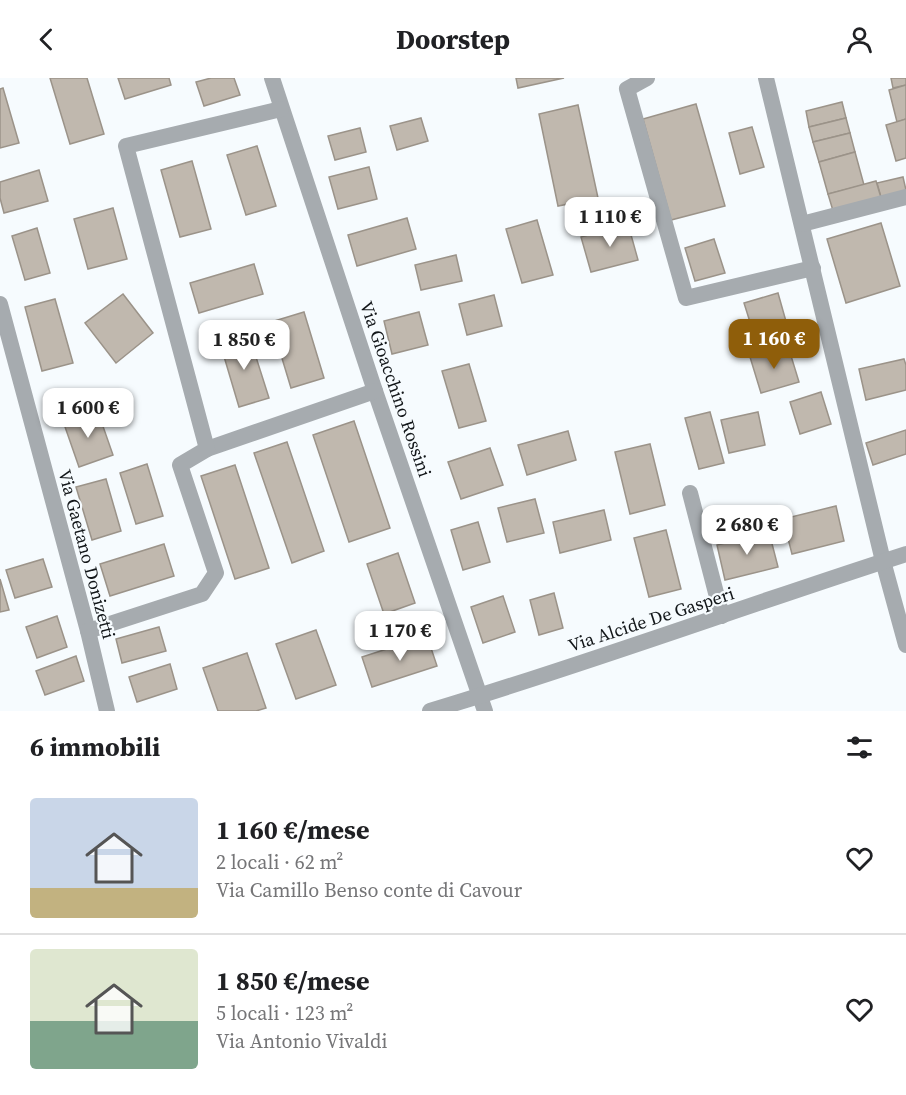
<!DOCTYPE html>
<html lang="it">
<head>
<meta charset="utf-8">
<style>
  body { margin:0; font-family:"Source Serif 4",serif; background:#f6f6f6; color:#202124; height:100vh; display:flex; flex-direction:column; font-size:22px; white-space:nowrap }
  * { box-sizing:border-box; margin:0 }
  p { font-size:20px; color:#757577 }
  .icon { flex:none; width:33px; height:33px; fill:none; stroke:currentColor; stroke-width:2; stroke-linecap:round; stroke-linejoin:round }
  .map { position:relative; height:633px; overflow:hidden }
  .details { display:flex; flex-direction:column; background:#fff; flex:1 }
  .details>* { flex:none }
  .price { position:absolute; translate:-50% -51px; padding:0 14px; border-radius:12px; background:#fff; color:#222; font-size:20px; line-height:39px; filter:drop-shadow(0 2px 3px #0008) }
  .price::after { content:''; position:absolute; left:50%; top:36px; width:18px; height:14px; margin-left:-9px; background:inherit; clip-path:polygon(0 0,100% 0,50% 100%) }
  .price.active { background:#8f5e0a; color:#fff }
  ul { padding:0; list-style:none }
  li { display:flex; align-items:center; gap:18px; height:150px; padding:0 30px }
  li+li { border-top:2px solid #e0e0e0 }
  li span { display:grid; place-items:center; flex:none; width:168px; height:120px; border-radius:6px; color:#555 }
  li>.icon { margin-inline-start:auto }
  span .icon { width:72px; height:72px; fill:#fffc; stroke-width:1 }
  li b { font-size:26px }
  h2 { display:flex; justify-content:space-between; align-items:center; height:72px; padding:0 30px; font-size:26px }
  header { display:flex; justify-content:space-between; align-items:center; height:78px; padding:0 30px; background:#fff; font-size:27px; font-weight:700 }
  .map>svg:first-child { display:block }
  .building { fill:#c0b8ae; stroke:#9b9389; stroke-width:1.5 }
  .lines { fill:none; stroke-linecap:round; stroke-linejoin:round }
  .minor { stroke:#a6abaf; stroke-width:16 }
  .labels { text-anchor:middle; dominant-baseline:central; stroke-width:4.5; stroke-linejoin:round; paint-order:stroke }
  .street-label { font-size:18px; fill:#121619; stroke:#f6fbfe }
</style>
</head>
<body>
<header><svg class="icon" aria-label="back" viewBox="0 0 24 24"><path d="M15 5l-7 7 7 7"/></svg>Doorstep<svg class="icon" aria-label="person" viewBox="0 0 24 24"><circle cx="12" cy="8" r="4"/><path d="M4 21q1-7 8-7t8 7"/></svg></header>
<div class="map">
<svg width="906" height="633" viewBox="0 0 906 633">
  <rect width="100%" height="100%" fill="#f6fbfe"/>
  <g class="building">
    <polygon points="50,0 87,0 104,56 70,66"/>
    <polygon points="118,0 169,0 171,7 125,21"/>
    <polygon points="211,0 234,0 240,17 204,28 196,4"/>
    <polygon points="516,0 564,0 518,10"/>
    <polygon points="891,0 906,0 906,7 893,10"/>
    <polygon points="906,7 906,41 897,44 889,12"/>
    <polygon points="3,10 19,65 0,70 0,11"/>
    <polygon points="842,24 846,40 809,49 806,33"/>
    <polygon points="696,26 725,128 671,142 643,41"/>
    <polygon points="578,27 598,120 558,128 539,36"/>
    <polygon points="421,40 428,63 397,72 390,48"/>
    <polygon points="846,40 850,55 813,64 809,49"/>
    <polygon points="906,41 906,80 896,83 886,47"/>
    <polygon points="752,49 764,89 740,96 729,55"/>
    <polygon points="360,50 366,74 335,82 328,58"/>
    <polygon points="850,55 855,74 819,84 813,64"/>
    <polygon points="257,68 276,128 246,137 227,77"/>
    <polygon points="855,74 864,107 828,116 819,84"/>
    <polygon points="192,83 211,151 180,159 161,92"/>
    <polygon points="369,89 377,121 338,131 329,99"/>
    <polygon points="39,92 48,123 4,135 0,120 0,104"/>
    <polygon points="903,99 906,112 882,123 877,105"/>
    <polygon points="876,103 882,123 834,136 828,116"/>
    <polygon points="113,130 127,181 88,191 74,141"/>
    <polygon points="407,140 416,171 357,188 348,157"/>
    <polygon points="537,142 553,197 522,205 506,151"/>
    <polygon points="881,145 900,208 846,225 827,161"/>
    <polygon points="628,146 638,182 591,194 581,159"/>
    <polygon points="37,150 50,195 25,202 12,158"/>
    <polygon points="714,161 725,195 695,203 685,170"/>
    <polygon points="456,177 462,203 421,212 415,187"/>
    <polygon points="254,186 263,216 199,235 190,205"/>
    <polygon points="778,215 789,254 756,263 744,225"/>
    <polygon points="123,216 153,255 116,285 85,245"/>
    <polygon points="494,217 502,248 467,257 459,226"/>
    <polygon points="55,221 73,285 42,293 25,229"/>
    <polygon points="304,234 324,300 291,310 271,244"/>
    <polygon points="419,234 428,267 392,276 384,243"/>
    <polygon points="249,257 269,320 239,329 220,265"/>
    <polygon points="788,268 799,304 761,315 750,279"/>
    <polygon points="904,281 906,287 906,312 866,322 859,291"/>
    <polygon points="469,286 486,343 459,350 442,293"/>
    <polygon points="821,314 831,346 800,356 790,324"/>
    <polygon points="98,334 113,377 79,389 64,346"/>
    <polygon points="710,334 724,385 699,391 685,340"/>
    <polygon points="758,334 765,367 729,375 721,342"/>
    <polygon points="354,343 390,450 349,464 313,357"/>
    <polygon points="906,352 906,376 873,387 866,365"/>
    <polygon points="568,353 576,382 527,397 518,367"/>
    <polygon points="287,364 324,473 292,485 254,375"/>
    <polygon points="650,366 665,427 630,436 615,374"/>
    <polygon points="490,370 503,407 461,421 448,384"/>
    <polygon points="147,386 163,438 136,446 120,395"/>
    <polygon points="235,387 269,490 235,501 201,398"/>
    <polygon points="106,401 121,453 92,462 76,409"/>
    <polygon points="535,421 544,455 507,464 498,430"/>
    <polygon points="836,428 844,463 792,476 783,441"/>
    <polygon points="604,432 611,462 560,475 553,444"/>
    <polygon points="478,444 490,484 463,492 451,452"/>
    <polygon points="666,452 681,511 649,519 634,460"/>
    <polygon points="769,454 778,489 725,502 717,467"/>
    <polygon points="164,466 174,498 110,518 100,486"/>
    <polygon points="398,475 415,525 384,536 367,486"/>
    <polygon points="43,481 52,509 15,520 6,492"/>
    <polygon points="0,501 9,532 0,534"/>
    <polygon points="554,515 563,550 539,557 530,522"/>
    <polygon points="503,518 515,554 483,565 471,529"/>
    <polygon points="57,538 67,569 37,580 26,549"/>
    <polygon points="159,549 166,573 122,585 116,561"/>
    <polygon points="316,552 336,607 296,621 276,566"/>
    <polygon points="427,558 437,588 372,609 362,579"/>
    <polygon points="247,575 266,630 256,633 218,633 203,590"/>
    <polygon points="76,578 84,603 45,617 36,593"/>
    <polygon points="170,586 177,611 137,624 129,599"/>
  </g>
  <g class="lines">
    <g class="minor">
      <polyline points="272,0 375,313 485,633"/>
      <polyline points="647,0 627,11 686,220 813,190"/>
      <polyline points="766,0 883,483 906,567"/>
      <polyline points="802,146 906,119"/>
      <polyline points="0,226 88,553 107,633"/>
      <polyline points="207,371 375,313"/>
      <polyline points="690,415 722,538"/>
      <polyline points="88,553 202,516 216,495 180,387 207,371 126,68 281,31"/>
      <path d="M430,633C590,585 747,527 906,476"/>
    </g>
  </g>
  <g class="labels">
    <g class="street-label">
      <text transform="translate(396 311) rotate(71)">Via Gioacchino Rossini</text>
      <text transform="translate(87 476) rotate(75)">Via Gaetano Donizetti</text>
      <text transform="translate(651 541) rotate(-18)">Via Alcide De Gasperi</text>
    </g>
  </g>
</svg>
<b class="price" style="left:610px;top:170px">1 110 €</b>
<b class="price active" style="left:774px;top:292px">1 160 €</b>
<b class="price" style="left:244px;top:293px">1 850 €</b>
<b class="price" style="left:88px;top:361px">1 600 €</b>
<b class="price" style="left:747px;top:478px">2 680 €</b>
<b class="price" style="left:400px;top:584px">1 170 €</b>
</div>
<section class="details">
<h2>6 immobili<svg class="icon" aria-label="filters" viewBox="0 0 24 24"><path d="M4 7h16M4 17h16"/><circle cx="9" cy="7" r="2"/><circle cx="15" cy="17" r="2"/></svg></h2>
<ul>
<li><span style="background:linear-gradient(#c9d6e8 75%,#c2b280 0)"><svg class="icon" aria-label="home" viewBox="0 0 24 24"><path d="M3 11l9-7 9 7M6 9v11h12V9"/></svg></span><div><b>1 160 €/mese</b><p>2 locali · 62 m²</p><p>Via Camillo Benso conte di Cavour</p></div><svg class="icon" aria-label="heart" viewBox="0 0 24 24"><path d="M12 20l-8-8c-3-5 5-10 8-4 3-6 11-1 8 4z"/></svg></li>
<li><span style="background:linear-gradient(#dfe7d0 60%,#7fa58c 0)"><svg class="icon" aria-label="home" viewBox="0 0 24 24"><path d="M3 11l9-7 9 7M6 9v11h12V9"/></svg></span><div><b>1 850 €/mese</b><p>5 locali · 123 m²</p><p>Via Antonio Vivaldi</p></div><svg class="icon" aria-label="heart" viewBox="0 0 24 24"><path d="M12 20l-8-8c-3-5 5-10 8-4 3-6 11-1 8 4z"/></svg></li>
</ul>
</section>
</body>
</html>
